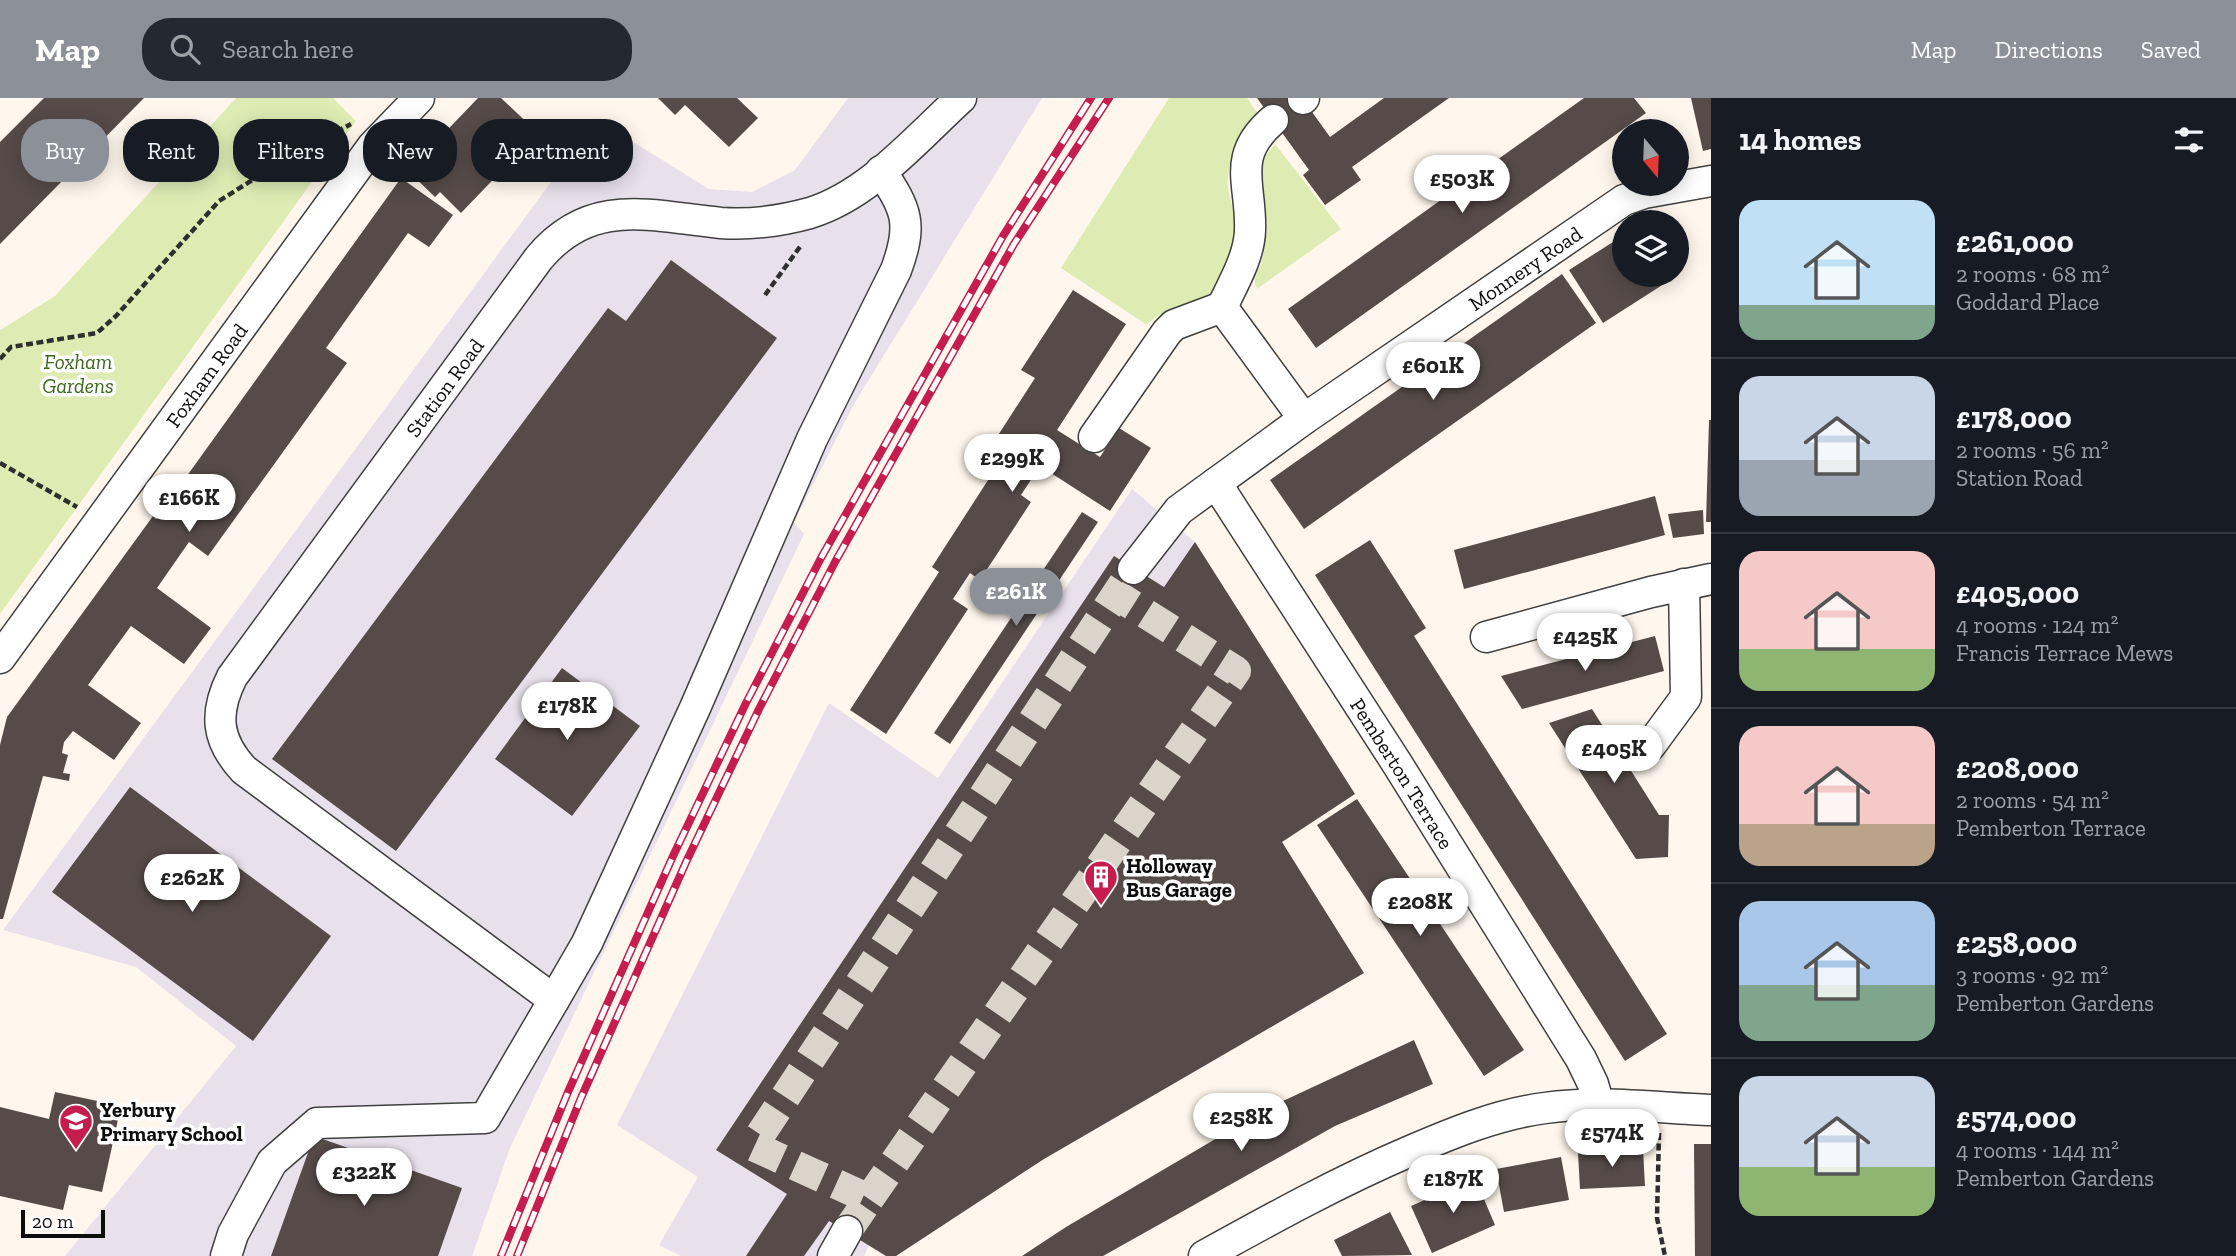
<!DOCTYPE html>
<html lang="en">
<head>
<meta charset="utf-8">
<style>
  body { margin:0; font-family:"Zilla Slab",serif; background:#242831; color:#f1f3f6; height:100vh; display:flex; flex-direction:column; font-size:26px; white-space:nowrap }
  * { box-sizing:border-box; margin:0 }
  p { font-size:23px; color:#9ea1a6 }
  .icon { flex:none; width:38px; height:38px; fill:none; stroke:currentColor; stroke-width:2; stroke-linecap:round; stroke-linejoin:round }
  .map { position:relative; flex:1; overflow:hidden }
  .panel { display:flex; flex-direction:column; background:#171b24; width:525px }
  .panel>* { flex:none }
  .hud { position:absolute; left:21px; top:21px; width:665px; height:63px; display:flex; gap:14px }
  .needle { width:46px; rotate:161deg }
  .buttons { position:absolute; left:1612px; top:21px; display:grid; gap:14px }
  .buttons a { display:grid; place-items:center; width:77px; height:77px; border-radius:50%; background:#171b24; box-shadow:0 4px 18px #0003; font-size:35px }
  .scale { position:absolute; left:21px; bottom:18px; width:84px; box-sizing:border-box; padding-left:7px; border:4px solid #0d0d0d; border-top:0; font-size:19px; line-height:24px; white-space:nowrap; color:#0d0d0d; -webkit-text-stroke:5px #fff; paint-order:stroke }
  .price { position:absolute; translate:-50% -60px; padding:0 16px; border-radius:24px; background:#fff; color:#222; font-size:23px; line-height:46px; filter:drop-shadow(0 2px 4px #0008) }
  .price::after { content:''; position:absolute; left:50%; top:42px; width:21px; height:16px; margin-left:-10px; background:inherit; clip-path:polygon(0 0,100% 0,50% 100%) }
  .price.active { background:#8c9099; color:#fff }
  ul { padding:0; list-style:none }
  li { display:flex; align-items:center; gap:21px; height:175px; padding:0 28px }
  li+li { border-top:2px solid #363941 }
  li span { display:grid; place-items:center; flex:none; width:196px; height:140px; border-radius:21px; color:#555 }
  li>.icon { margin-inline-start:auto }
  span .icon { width:84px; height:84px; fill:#fffc; stroke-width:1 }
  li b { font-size:30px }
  h2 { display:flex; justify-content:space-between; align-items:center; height:84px; padding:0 28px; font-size:30px }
  .chip { padding:0 24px; border-radius:28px; background:#171b24; box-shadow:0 4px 18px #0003; font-size:24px; line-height:63px }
  .chip.active { background:#8c9099; color:#fff }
  header { display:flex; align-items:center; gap:42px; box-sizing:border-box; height:98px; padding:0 35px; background:#8c9099; color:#fff }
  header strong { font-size:33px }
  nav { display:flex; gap:38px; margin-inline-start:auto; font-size:24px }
  .search { width:490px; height:63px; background:#242831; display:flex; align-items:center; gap:18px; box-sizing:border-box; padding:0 24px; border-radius:28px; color:#9ea1a6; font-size:26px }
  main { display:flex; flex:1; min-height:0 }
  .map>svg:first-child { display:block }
  .industrial { fill:#e8e1ec }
  .green { fill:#deecb4 }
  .building { fill:#564b49 }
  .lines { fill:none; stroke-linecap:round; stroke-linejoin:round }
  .minor-tunnel { stroke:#dbd4cb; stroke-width:30; stroke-dasharray:30 15; stroke-linecap:butt }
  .minor-casing { stroke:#404040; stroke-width:33 }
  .path { stroke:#2f2f2f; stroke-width:4.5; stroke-dasharray:7 3.5; stroke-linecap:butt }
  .minor { stroke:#fff; stroke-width:30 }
  .rail-casing { stroke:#c51d4d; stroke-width:8 }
  .rail { stroke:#fff; stroke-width:5; stroke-dasharray:16; stroke-linecap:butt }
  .labels { text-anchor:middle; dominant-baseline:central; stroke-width:7; stroke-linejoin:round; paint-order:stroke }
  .street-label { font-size:21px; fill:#0d0d0d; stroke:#fff }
  .park-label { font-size:21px; font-style:italic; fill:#3d681a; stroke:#fff }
  .poi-label { font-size:21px; font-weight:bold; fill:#0d0d0d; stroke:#fff; text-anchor:start }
</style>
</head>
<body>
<header>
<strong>Map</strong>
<div class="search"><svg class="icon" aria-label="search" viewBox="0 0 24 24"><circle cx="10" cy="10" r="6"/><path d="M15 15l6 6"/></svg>Search here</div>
<nav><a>Map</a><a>Directions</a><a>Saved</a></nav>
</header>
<main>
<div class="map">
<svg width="1711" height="1158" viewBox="0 0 1711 1158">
  <rect width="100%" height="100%" fill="#fff7ed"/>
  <g class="industrial">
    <polygon points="848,0 1042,0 854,306 794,424 804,436 510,1050 472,1158 65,1158 236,948 136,869 3,832 570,58 601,44 635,45 709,91 752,94 795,72"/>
    <polygon points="1132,391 1195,444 1355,696 1282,744 1364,875 1044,1061 896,1158 886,1158 869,1147 864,1158 681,1158 659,1147 698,1079 617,1027 829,605 938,680"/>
  </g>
  <g class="green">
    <polygon points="236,0 333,0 356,23 0,516 0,232 55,198"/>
    <path d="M1169,0H1247L1258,16C1245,37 1231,54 1228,79C1226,95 1235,111 1235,127C1234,143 1225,182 1213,193C1196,209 1166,207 1147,227L1061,170Z"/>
    <polygon points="1275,46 1341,131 1257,191 1254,181 1261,166 1267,133 1266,118 1259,88 1262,62"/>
  </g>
  <g class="building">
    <polygon points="44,0 144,0 0,146 0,44"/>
    <polygon points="478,0 501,0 538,35 461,115 440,94 435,99 408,73"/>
    <polygon points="658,0 737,0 758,20 729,49 685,7 675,17"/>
    <polygon points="1257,0 1302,0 1330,39 1384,0 1449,0 1352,69 1361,82 1325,107 1303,77 1309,72"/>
    <polygon points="1584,0 1634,0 1646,15 1316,250 1288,211"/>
    <polygon points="1691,0 1711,0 1711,51 1703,53"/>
    <polygon points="401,80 453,117 429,149 408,135 326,250 347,265 208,458 189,444 157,490 211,530 184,566 131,528 88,587 141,625 114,662 73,633 64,644 62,655 68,657 63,675 70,676 69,683 43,678 3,821 0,821 0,647 7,619 153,418 156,421"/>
    <polygon points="1624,137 1624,177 1663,177 1667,184 1603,225 1569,172"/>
    <polygon points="671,162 777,240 396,753 272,661 608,210 626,223"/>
    <polygon points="1562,176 1596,225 1304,431 1270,382"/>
    <polygon points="1073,192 1126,226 1057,332 1100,359 1119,330 1151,350 1110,413 1040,368 1021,397 1031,404 980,482 970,475 953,501 968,511 886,636 850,612 939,474 932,469 990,379 984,375 1003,347 995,342 1035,280 1021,272"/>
    <polygon points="1709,322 1711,322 1711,424 1706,424"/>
    <polygon points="1655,398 1665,437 1464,491 1454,452"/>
    <polygon points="1703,412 1704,436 1673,440 1668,416"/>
    <polygon points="1082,414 1098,424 950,646 934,635"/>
    <polygon points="1370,442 1426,530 1414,538 1667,936 1625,963 1315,477"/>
    <polygon points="1195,444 1355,696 1282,744 1364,875 1044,1061 896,1158 886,1158 829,1123 804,1158 746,1158 787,1096 716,1052 1114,458 1164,489"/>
    <polygon points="1655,538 1664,573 1522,611 1501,578"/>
    <polygon points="562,570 640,628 572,718 495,661"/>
    <polygon points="1592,611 1659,717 1669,717 1668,759 1636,761 1549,625"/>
    <polygon points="130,689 331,838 253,943 52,794"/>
    <polygon points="1357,701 1524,952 1484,978 1317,727"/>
    <polygon points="1414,942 1433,986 1335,1028 1103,1158 1022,1158 1066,1129 1268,1010"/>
    <polygon points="55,994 121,1008 102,1094 69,1087 63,1112 0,1098 0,1009 49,1021"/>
    <polygon points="314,1038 462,1090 438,1158 271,1158"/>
    <polygon points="1694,1046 1711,1046 1711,1158 1695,1158"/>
    <polygon points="1643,1051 1645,1088 1580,1091 1578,1055"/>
    <polygon points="1561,1059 1569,1102 1504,1114 1496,1071"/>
    <polygon points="1475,1080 1495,1127 1432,1155 1411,1108"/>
    <polygon points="1390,1114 1412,1157 1342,1158 1334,1142"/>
  </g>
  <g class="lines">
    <g class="minor-tunnel">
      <polyline points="869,1101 1236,573 1115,496"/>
      <polyline points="847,1133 869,1101 753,1048 1133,471"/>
    </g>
    <g class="minor-casing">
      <g id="minor">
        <polyline points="1303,1 1304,0"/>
        <path d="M1222,209C1233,186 1249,159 1250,133C1252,86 1230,59 1273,22"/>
        <polyline points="1094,339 1167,234 1174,227 1222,209 1304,321"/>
        <path id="s1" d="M1216,385L1398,667L1581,961L1593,986L1599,1007"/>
        <path id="s2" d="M1133,471L1179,412L1304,321L1624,102L1644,95L1711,83"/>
        <polyline points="1486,539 1651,494 1711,481"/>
        <path id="s3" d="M0,560L372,49L419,0"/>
        <polyline points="1650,648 1686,599 1684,486"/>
        <path d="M554,902L587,845L695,610L812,341L896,172C913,126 907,112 881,73"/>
        <path id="s4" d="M226,1158L233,1136L272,1064L317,1025L485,1020L554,902L244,672C216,642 214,615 232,579L539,160C591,98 650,118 721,125C750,127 781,123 810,115C869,97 916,41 961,0"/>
        <polyline points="833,1158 847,1133"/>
        <path d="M1204,1158C1271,1121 1338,1084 1408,1054C1452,1035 1498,1016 1545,1010C1600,1002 1656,1010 1711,1012"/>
      </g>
    </g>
    <g class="path">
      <polyline points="765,197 802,146"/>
      <polyline points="0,261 11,249 97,235 116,218 219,103 289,59 351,26"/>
      <polyline points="0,365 77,409"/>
      <polyline points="1659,1035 1657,1120 1665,1158"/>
    </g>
    <use href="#minor" class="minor"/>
    <g class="rail-casing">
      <g id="rail">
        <polyline points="501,1158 568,994 673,758 746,605 821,460 1003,138 1091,0"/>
        <polyline points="517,1158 581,1000 687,762 759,611 835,464 1014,146 1109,0"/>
      </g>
    </g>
    <use href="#rail" class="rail"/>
  </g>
  <defs>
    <g id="building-pin" transform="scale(1.75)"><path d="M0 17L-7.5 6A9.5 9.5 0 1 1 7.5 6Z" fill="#c51d4d" stroke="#fff"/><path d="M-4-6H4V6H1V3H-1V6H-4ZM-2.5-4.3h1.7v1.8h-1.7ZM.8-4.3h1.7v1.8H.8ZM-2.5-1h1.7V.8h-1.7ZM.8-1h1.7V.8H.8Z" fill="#fff"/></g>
    <g id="school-pin" transform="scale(1.75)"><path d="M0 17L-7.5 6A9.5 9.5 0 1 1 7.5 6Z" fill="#c51d4d" stroke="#fff"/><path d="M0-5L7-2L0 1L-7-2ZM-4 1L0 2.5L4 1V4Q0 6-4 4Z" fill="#fff"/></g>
  </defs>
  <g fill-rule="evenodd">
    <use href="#building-pin" x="1101" y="779"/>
    <use href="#school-pin" x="76" y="1023"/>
  </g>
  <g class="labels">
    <g class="street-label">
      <text stroke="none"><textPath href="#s2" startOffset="497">Monnery Road</textPath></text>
      <text stroke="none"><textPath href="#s3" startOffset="350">Foxham Road</textPath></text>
      <text stroke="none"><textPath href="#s4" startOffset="1316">Station Road</textPath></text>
      <text stroke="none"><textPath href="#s1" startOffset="345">Pemberton Terrace</textPath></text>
    </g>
    <g class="park-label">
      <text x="78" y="263">Foxham<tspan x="78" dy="24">Gardens</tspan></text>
    </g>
    <g class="poi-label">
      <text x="1126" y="767">Holloway<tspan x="1126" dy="24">Bus Garage</tspan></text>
      <text x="100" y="1011">Yerbury<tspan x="100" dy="24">Primary School</tspan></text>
    </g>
  </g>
</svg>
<div class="buttons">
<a><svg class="needle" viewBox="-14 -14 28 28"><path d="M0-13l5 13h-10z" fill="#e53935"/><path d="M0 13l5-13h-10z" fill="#9ea1a6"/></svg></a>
<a><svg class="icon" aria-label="layers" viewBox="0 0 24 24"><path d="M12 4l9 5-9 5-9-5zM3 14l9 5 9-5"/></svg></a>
</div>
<div class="scale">20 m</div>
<b class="price" style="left:1462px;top:117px">£503K</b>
<b class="price" style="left:1433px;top:304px">£601K</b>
<b class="price" style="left:1012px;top:396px">£299K</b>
<b class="price" style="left:189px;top:436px">£166K</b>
<b class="price active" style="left:1016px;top:530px">£261K</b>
<b class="price" style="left:1585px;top:575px">£425K</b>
<b class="price" style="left:567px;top:644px">£178K</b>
<b class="price" style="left:1614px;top:687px">£405K</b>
<b class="price" style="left:192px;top:816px">£262K</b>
<b class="price" style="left:1420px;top:840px">£208K</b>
<b class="price" style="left:1241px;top:1055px">£258K</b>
<b class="price" style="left:1612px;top:1071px">£574K</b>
<b class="price" style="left:364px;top:1110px">£322K</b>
<b class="price" style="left:1453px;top:1117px">£187K</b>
<div class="hud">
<a class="chip active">Buy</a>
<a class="chip">Rent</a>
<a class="chip">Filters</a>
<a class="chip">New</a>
<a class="chip">Apartment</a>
</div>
</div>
<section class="panel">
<h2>14 homes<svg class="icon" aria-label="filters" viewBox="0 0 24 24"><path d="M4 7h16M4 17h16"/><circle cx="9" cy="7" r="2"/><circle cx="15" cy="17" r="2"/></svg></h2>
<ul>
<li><span style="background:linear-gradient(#bfe0f5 75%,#7fa58c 0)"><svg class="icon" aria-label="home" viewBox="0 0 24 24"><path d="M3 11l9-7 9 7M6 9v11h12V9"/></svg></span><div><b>£261,000</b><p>2 rooms · 68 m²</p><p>Goddard Place</p></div></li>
<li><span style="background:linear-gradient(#c9d6e8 60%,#9aa5b1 0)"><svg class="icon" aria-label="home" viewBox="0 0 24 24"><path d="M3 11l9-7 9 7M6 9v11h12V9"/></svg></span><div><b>£178,000</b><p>2 rooms · 56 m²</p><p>Station Road</p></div></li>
<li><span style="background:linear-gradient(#f6c9c9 70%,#8fb573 0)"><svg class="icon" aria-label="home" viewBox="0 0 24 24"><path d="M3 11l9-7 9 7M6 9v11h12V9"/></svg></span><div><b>£405,000</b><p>4 rooms · 124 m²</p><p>Francis Terrace Mews</p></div></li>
<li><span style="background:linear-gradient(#f6c9c9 70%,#b9a48a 0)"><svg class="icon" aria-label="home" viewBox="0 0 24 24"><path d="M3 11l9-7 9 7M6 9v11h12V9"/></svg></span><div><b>£208,000</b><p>2 rooms · 54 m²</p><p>Pemberton Terrace</p></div></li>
<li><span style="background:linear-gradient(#a9c7e8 60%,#7fa58c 0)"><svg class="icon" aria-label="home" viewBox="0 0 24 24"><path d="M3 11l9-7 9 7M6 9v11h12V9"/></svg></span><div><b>£258,000</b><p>3 rooms · 92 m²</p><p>Pemberton Gardens</p></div></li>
<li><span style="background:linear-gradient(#c9d6e8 65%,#8fb573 0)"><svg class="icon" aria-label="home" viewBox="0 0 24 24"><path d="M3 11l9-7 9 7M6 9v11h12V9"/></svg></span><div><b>£574,000</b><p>4 rooms · 144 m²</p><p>Pemberton Gardens</p></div></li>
</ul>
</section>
</main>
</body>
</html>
